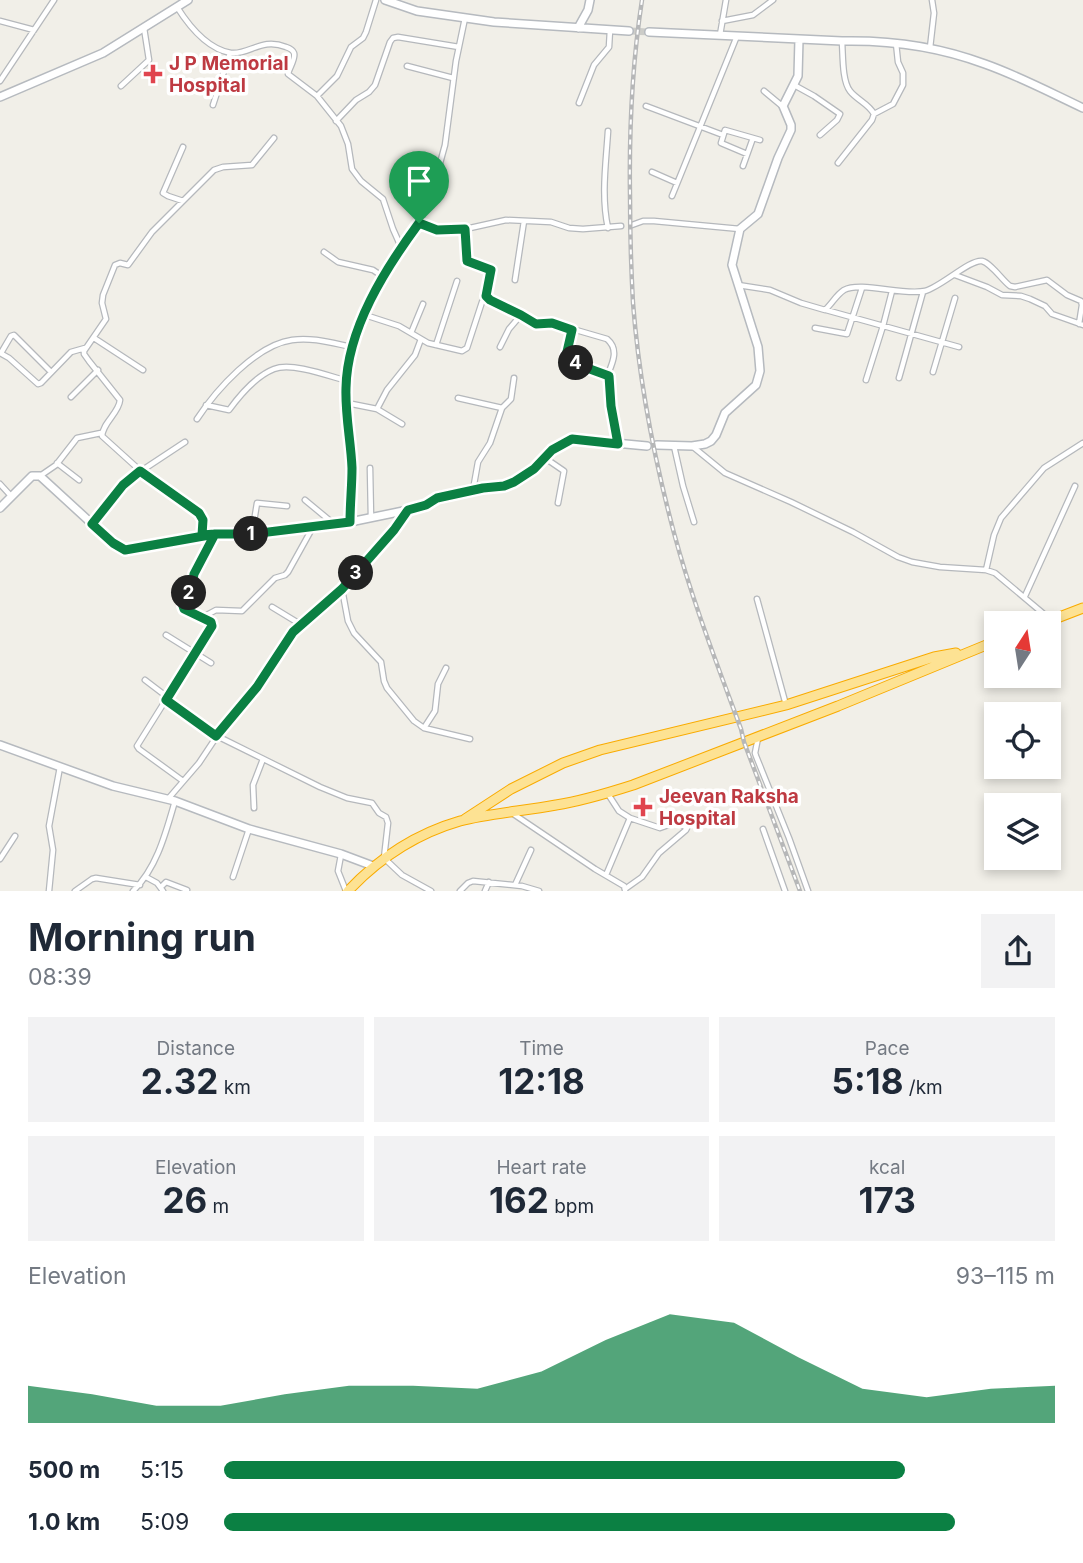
<!DOCTYPE html>
<html lang="en">
<head>
<meta charset="utf-8">
<style>
  :root { --surface:#fff; --page:#f2f2f3; --text:#1f2937; --muted:#747a83; --accent:#0b8043 }
  body { margin:0; font-family:Inter,sans-serif; background:var(--page); color:var(--text); height:100vh; display:flex; flex-direction:column; font-size:26px; white-space:nowrap }
  * { box-sizing:border-box; margin:0 }
  p { font-size:23px; color:var(--muted) }
  .icon { flex:none; width:38px; height:38px; fill:none; stroke:currentColor; stroke-width:2; stroke-linecap:round; stroke-linejoin:round }
  .map { position:relative; height:891px; overflow:hidden }
  .details { display:flex; flex-direction:column; background:var(--surface); flex:1 }
  .details>* { flex:none }
  .needle { width:46px; rotate:12deg }
  .fabs { position:absolute; left:984px; top:611px; display:grid; gap:14px }
  .fabs a { display:grid; place-items:center; width:77px; height:77px; border-radius:0px; background:var(--surface); box-shadow:0 4px 10px #0003; font-size:35px }
  .pin { position:absolute; display:grid; place-items:center; width:60px; height:60px; color:#fff; margin:-72px -30px; border-radius:50% 50% 50% 0; rotate:-45deg; box-shadow:0 0 7px #0007 }
  .pin .icon { rotate:45deg }
  .km { position:absolute; width:35px; height:35px; margin:-18px; border-radius:50%; background:#222; color:#fff; font-size:19px; line-height:35px; text-align:center }
  .round { display:grid; place-items:center; flex:none; width:74px; height:74px; border-radius:0px; background:var(--page) }
  .summary { display:flex; align-items:center; justify-content:space-between; height:119px; padding:0 28px }
  h1 { font-size:38px; font-weight:700; line-height:52px }
  .stats { display:grid; grid-template-columns:repeat(3,1fr); gap:10px; height:119px; padding:7px 28px }
  .stats div { display:grid; align-content:center; border-radius:0px; background:var(--page); text-align:center }
  .stats b { font-size:35px; font-weight:700 }
  .stats small { font-size:19px; font-weight:400 }
  .stats p { font-size:19px }
  .chart { height:196px; padding:14px 28px }
  .chart p { display:flex; justify-content:space-between }
  .chart svg { width:100%; height:126px; margin-top:7px; fill:var(--accent); opacity:.7 }
  ul { padding:0 28px; list-style:none; font-size:23px }
  li { display:grid; grid-template-columns:112px 84px 1fr; align-items:center; height:52px }
  li i { height:18px; border-radius:9px; background:var(--accent) }
  .map>svg:first-child { display:block }
  .lines { fill:none; stroke-linecap:round; stroke-linejoin:round }
  .secondary-tunnel { stroke:#ccccc8; stroke-width:7; stroke-dasharray:7 3.5; stroke-linecap:butt }
  .street-casing { stroke:#b5b8bc; stroke-width:7 }
  .secondary-casing { stroke:#b6babf; stroke-width:10 }
  .highway-casing { stroke:#f9ab00; stroke-width:11 }
  .street { stroke:#fff; stroke-width:4.5 }
  .secondary { stroke:#fff; stroke-width:7 }
  .highway { stroke:#fde293; stroke-width:9 }
  .rail-casing { stroke:#b6b7b8; stroke-width:4.5 }
  .rail { stroke:#fff; stroke-width:2; stroke-dasharray:5; stroke-linecap:butt }
  .route-casing { stroke:#fff; stroke-width:14 }
  .route { stroke:#0b8043; stroke-width:9 }
  .health-dot { fill:#e0444e; stroke:#fff; stroke-width:2.5 }
  .labels { text-anchor:middle; dominant-baseline:central; stroke-width:7; stroke-linejoin:round; paint-order:stroke }
  .health-label { font-size:19px; font-weight:bold; fill:#be3a42; stroke:#fff; text-anchor:start }
</style>
</head>
<body>
<div class="map">
<svg width="1083" height="891" viewBox="0 0 1083 891">
  <rect width="100%" height="100%" fill="#f1efe8"/>
  <g class="lines">
    <path class="secondary-tunnel" d="M 629,31 L 649,32"/>
    <defs>
      <path id="street" d="M 177,7 C 189,26 207,49 231,53 C 250,55 261,37 286,47 C 289,48 293,50 294,53 C 296,59 289,68 288,74 L 317,96 L 341,126 L 348,144 L 352,169 L 361,181 L 383,199 L 393,229 L 401,247
        M 0,21 L 34,30
        M 722,21 L 753,15 L 773,0
        M 720,35 L 726,0
        M 930,48 L 934,13 L 932,0
        M 407,66 L 453,78
        M 0,81 L 54,0
        M 794,85 L 814,96 L 840,114 L 837,120 L 820,135
        M 121,86 L 149,60 L 144,28
        M 764,91 L 782,106
        M 317,96 L 337,76 L 351,47 L 363,38 L 366,32 L 376,0
        M 579,103 L 594,65 L 609,47 L 610,30
        M 213,105 L 230,53
        M 646,106 L 723,135
        M 874,114 L 893,104 L 903,85 L 903,73 L 898,62 L 896,43
        M 336,121 L 356,100 L 369,92 L 375,85 L 390,42 L 393,38 L 398,37 L 459,47
        M 608,131 C 606,163 601,196 608,228
        M 747,154 L 721,143 L 725,130 L 760,140
        M 838,163 L 872,120 L 874,114 C 869,104 857,100 850,91 C 842,81 843,55 842,42
        M 743,166 L 753,138
        M 652,172 L 677,183
        M 672,196 L 737,36
        M 183,201 L 168,196 L 163,193 L 183,147
        M 419,223 L 437,230 L 461,230 L 506,220 L 551,222 L 569,228 L 583,229 L 621,226
        M 632,225 L 643,221 L 654,221 L 740,229
        M 465,229 L 467,261 L 491,270 L 486,296 L 490,300 L 521,315 L 536,324 L 552,323 L 607,339 C 619,349 613,362 608,374
        M 324,252 L 338,262 L 373,270 L 382,276
        M 955,275 L 987,287 L 1002,295 L 1021,296 L 1030,299 L 1045,306 L 1052,314 L 1083,325
        M 515,280 L 524,221
        M 738,285 L 770,290 L 801,303 L 825,310 C 832,304 836,295 844,290 C 861,281 903,296 925,291 C 941,287 970,259 982,261 C 991,263 1002,280 1010,286 L 1015,287 L 1047,280 L 1067,295 L 1081,301 L 1082,305 L 1079,324
        M 826,310 L 959,347
        M 365,315 L 399,326 L 428,343 L 462,351 L 467,348 L 482,302 L 486,296
        M 815,328 L 847,334 L 862,288
        M 572,330 L 566,356 L 568,361 L 608,374 L 609,376 L 611,406 L 618,444
        M 411,333 L 423,304
        M 94,338 L 143,370
        M 436,345 L 457,281
        M 500,347 L 509,329 L 521,315
        M 0,353 L 9,358 L 38,384 L 41,383 L 71,352 L 85,348
        M 1,353 L 11,336 L 14,335 L 51,372
        M 933,372 L 955,298
        M 899,378 L 923,292
        M 866,380 L 883,326 L 892,291
        M 71,397 L 98,370
        M 458,398 L 502,408
        M 347,403 L 377,409 L 402,424
        M 206,405 L 229,410 C 240,395 256,376 274,369 C 292,362 329,376 347,381
        M 377,409 L 387,390 L 415,355 L 421,339
        M 197,419 C 216,390 256,345 292,340 C 312,337 332,343 352,347
        M 674,446 L 683,486 L 694,522
        M 692,446 L 725,473 L 791,502 L 853,532 L 898,557 L 912,562 L 940,567 L 986,570 L 995,573 L 1051,620
        M 545,458 L 564,471 L 558,503
        M 57,463 L 79,480
        M 370,468 L 371,518
        M 40,476 L 56,465 L 77,438 L 101,433
        M 0,484 L 11,496
        M 473,490 L 478,462 L 490,443 L 502,408 L 511,399 L 514,378
        M 305,500 L 334,524
        M 350,521 L 352,470 L 346,389 L 352,347 L 382,276 L 419,223 L 431,196 L 445,145 L 456,61 L 465,18
        M 92,523 L 129,479 L 185,442
        M 202,534 L 203,520 L 199,513 L 154,483 L 102,436 C 103,422 119,413 120,400 L 89,361 L 84,354 L 84,351 L 106,319 L 102,303 L 103,295 L 115,265 L 120,263 L 128,265 L 152,232 L 214,170 L 223,167 L 252,165 L 274,138
        M 252,534 L 257,503 L 287,506
        M 986,570 L 994,535 L 1001,518 L 1044,468 L 1083,443
        M 342,589 L 348,621 L 354,633 L 381,662 L 384,681 L 387,688 L 414,721 L 424,728 L 470,739
        M 1025,596 L 1075,486
        M 757,599 L 786,705
        M 272,607 L 300,624
        M 203,617 L 216,610 L 242,611 L 275,578 L 285,575 L 288,572 L 313,527
        M 166,635 L 211,663
        M 145,680 L 166,696 L 166,700 L 217,736 L 320,787 L 347,798 L 372,803 L 379,813 L 386,817 L 388,823 L 384,858 L 402,875 L 431,891
        M 424,728 L 435,711 L 438,684 L 446,668
        M 758,738 L 755,753 L 756,756 L 789,838 L 808,891
        M 183,781 L 139,749 L 137,746 L 212,626 L 211,622 L 185,609 L 183,606 L 191,590 L 194,574 L 215,534
        M 608,794 L 619,811 L 630,818 L 660,828 L 677,822 L 687,828 L 686,830 L 659,853 L 642,877 L 625,889
        M 168,799 L 199,763 L 217,736 L 257,687 L 293,632 L 342,589 L 395,530 L 408,511
        M 254,808 L 253,785 L 263,759
        M 512,813 L 595,869 L 624,886 L 625,890
        M 763,829 L 785,891
        M 341,855 L 338,871 L 346,891
        M 0,859 L 15,836
        M 606,875 L 630,818
        M 146,877 L 157,883 L 163,891
        M 233,877 L 249,829
        M 515,885 L 531,850
        M 161,887 L 166,882 L 187,890
        M 49,891 L 53,850 L 49,826 L 60,767
        M 75,891 L 92,879 L 96,878 L 140,885
        M 133,891 C 157,868 166,832 175,801
        M 460,891 L 468,883 L 473,881 L 522,886 L 539,891
        M 485,891 L 489,882"/>
      <path id="secondary" d="M 385,0 L 417,11 L 494,22 L 629,31
        M 578,28 L 588,10 L 590,0
        M 649,32 L 842,41 C 890,40 940,47 985,64 C 1019,76 1051,93 1083,108
        M 0,97 L 103,53 L 188,0
        M 657,445 L 692,446 L 705,444 L 711,441 L 716,435 L 725,413 L 756,385 L 760,371 L 758,347 L 732,265 L 740,229 L 758,214 L 778,158 L 791,130 L 791,125 L 783,106 L 798,76 L 799,39
        M 0,508 L 32,476 L 40,476 L 113,543 L 125,549 L 136,549 L 202,535 L 252,534 L 350,522 L 408,510 L 426,505 L 437,498 L 443,497 L 483,488 L 504,486 L 514,482 L 534,469 L 552,450 L 572,439 L 647,446
        M 0,745 L 113,786 L 175,801 L 249,829 L 341,854 L 373,866"/>
      <path id="highway" d="M 1044,623 L 1083,608
        M 465,819 L 511,789 L 563,763 L 600,750 L 786,705 L 934,657 L 956,653
        M 348,891 C 380,857 415,834 460,821 C 490,813 525,811 556,805 C 582,801 608,793 633,785 L 838,706 L 996,641"/>
    </defs>
    <use href="#street" class="street-casing"/>
    <use href="#secondary" class="secondary-casing"/>
    <use href="#highway" class="highway-casing"/>
    <use href="#street" class="street"/>
    <use href="#secondary" class="secondary"/>
    <use href="#highway" class="highway"/>
    <defs>
      <path id="rail" d="M 642,0 C 632,65 629,131 630,196 C 630,232 631,267 633,303 C 639,380 654,458 674,533 C 692,600 717,664 741,729 L 744,742 L 800,891"/>
    </defs>
    <use href="#rail" class="rail-casing"/>
    <use href="#rail" class="rail"/>
  </g>
  <g class="lines">
    <defs>
      <path id="route" d="M 419,223 C 385,269 347,329 346,388 C 345,415 351,442 352,468 C 352,486 350,504 350,522 L 252,534 L 215,534 L 125,550 L 113,543 L 92,524 L 123,485 L 140,471 L 199,513 L 203,520 L 202,535 L 215,534 L 194,574 L 191,590 L 183,606 L 184,609 L 211,622 L 212,626 L 166,700 L 216,736 L 257,687 L 293,632 L 342,589 L 394,530 L 408,510 L 426,505 L 437,498 L 483,488 L 504,486 L 514,482 L 534,469 L 552,450 L 572,439 L 618,444 L 611,406 L 609,376 L 568,361 L 566,356 L 572,330 L 552,323 L 536,324 L 521,315 L 490,300 L 486,296 L 491,270 L 467,261 L 465,229 L 437,230 L 419,223"/>
    </defs>
    <use href="#route" class="route-casing"/>
    <use href="#route" class="route"/>
  </g>
  <g class="health-dot">
    <path d="M149.5 63.5h7v7h7v7h-7v7h-7v-7h-7v-7h7z"/>
    <path d="M639.5 796.5h7v7h7v7h-7v7h-7v-7h-7v-7h7z"/>
  </g>
  <g class="labels">
    <g class="health-label">
      <text x="169" y="63">J P Memorial<tspan x="169" dy="22">Hospital</tspan></text>
      <text x="659" y="796">Jeevan Raksha<tspan x="659" dy="22">Hospital</tspan></text>
    </g>
  </g>
</svg>
<div class="fabs">
<a><svg class="needle" viewBox="-14 -14 28 28"><path d="M0-13l5 13h-10z" fill="#e53935"/><path d="M0 13l5-13h-10z" fill="#747a83"/></svg></a>
<a><svg class="icon" aria-label="locate" viewBox="0 0 24 24"><circle cx="12" cy="12" r="6"/><path d="M12 2v4M12 18v4M2 12h4M18 12h4"/></svg></a>
<a><svg class="icon" aria-label="layers" viewBox="0 0 24 24"><path d="M12 4l9 5-9 5-9-5zM3 14l9 5 9-5"/></svg></a>
</div>
<div class="pin" style="left:419px;top:223px;background:#1e9e55"><svg class="icon" aria-label="arrive" viewBox="0 0 24 24"><path d="M6 21V4h12l-3 4 3 4H6"/></svg></div>
<b class="km" style="left:251px;top:534px">1</b>
<b class="km" style="left:189px;top:593px">2</b>
<b class="km" style="left:356px;top:573px">3</b>
<b class="km" style="left:576px;top:363px">4</b>
</div>
<section class="details">
<div class="summary"><div><h1>Morning run</h1><p>08:39</p></div><a class="round"><svg class="icon" aria-label="share" viewBox="0 0 24 24"><path d="M12 15V3M7 8l5-5 5 5M5 13v7h14v-7"/></svg></a></div>
<div class="stats">
<div><p>Distance</p><b>2.32<small> km</small></b></div>
<div><p>Time</p><b>12:18</b></div>
<div><p>Pace</p><b>5:18<small> /km</small></b></div>
</div>
<div class="stats">
<div><p>Elevation</p><b>26<small> m</small></b></div>
<div><p>Heart rate</p><b>162<small> bpm</small></b></div>
<div><p>kcal</p><b>173</b></div>
</div>
<div class="chart"><p><span>Elevation</span>93–115 m</p>
<svg viewBox="0 0 160 44" preserveAspectRatio="none"><path d="M0 44V31L10 34L20 38L30 38L40 34L50 31L60 31L70 32L80 26L90 15L100 6L110 9L120 21L130 32L140 35L150 32L160 31V44z"/></svg>
</div>
<ul>
<li><b>500 m</b>5:15<i style="width:82%"></i></li>
<li><b>1.0 km</b>5:09<i style="width:88%"></i></li>
</ul>
</section>
</body>
</html>
